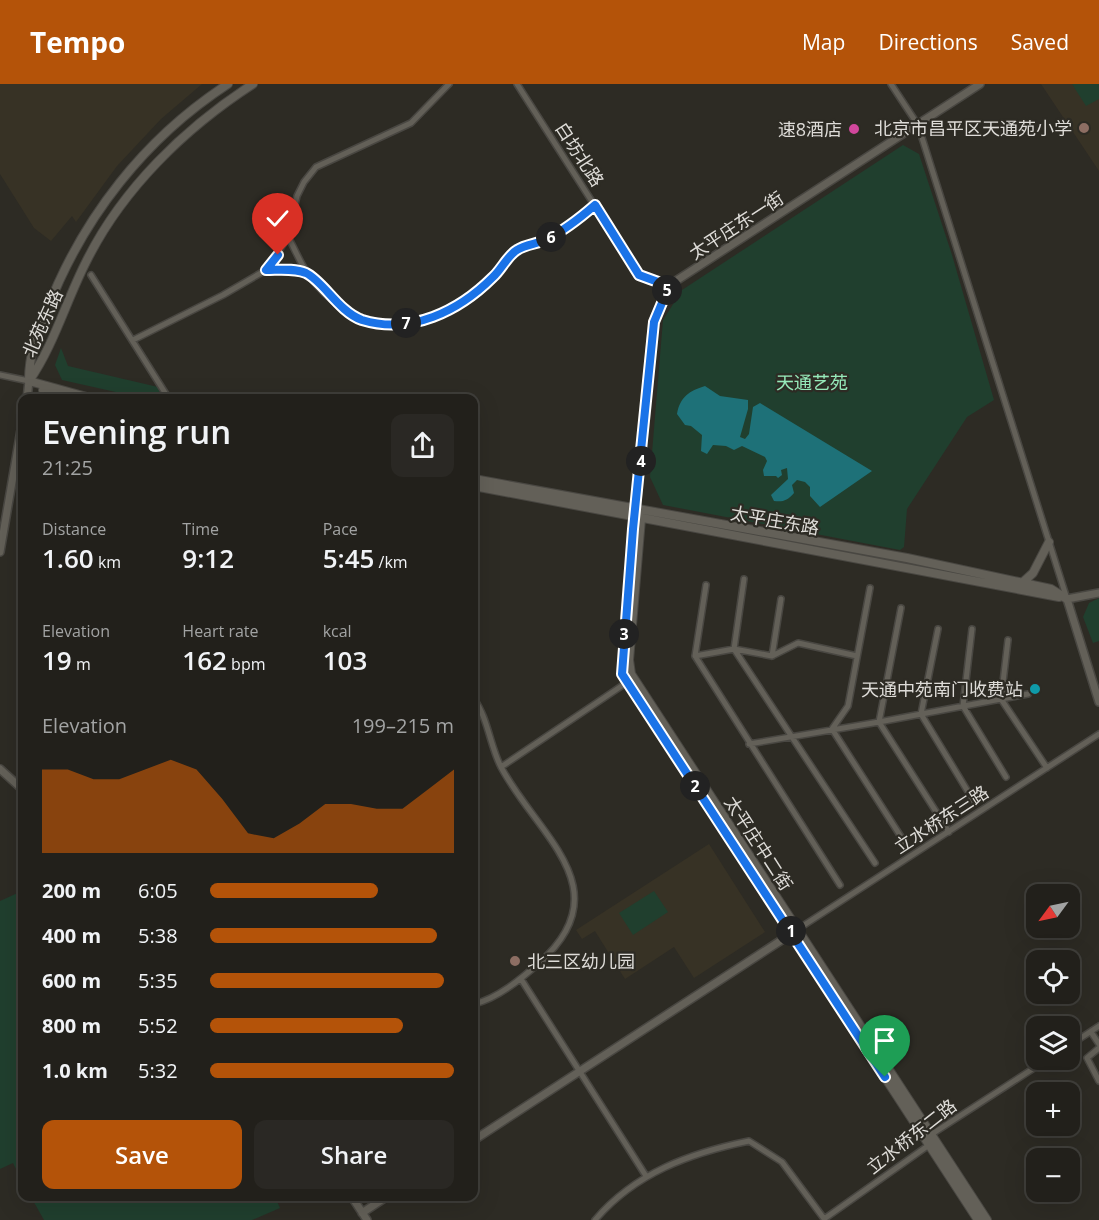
<!DOCTYPE html>
<html lang="en">
<head>
<meta charset="utf-8">
<style>
  :root { --surface:#22201b; --page:#2a2824; --text:#f1f3f6; --muted:#a2a3a3; --line:#3f3e3a; --accent:#b45309 }
  body { margin:0; font-family:"Open Sans","Noto Sans SC",sans-serif; background:var(--page); color:var(--text); height:100vh; display:flex; flex-direction:column; font-size:22px; white-space:nowrap }
  * { box-sizing:border-box; margin:0 }
  p { font-size:20px; color:var(--muted) }
  .icon { flex:none; width:33px; height:33px; fill:none; stroke:currentColor; stroke-width:2; stroke-linecap:round; stroke-linejoin:round }
  .map { position:relative; flex:1; overflow:hidden }
  .side { position:absolute; left:18px; top:310px; width:460px; height:807px; display:flex; flex-direction:column; background:var(--surface); border-radius:12px; box-shadow:0 6px 24px #0002,0 0 0 2px var(--line) }
  .side>* { flex:none }
  .needle { width:39px; rotate:237deg }
  .controls { position:absolute; left:1026px; top:800px; display:grid; gap:12px }
  .controls a { display:grid; place-items:center; width:54px; height:54px; border-radius:12px; background:var(--surface); box-shadow:0 6px 24px #0002,0 0 0 2px var(--line); font-size:30px }
  .pin { position:absolute; display:grid; place-items:center; width:51px; height:51px; color:#fff; margin:-62px -26px; border-radius:50% 50% 50% 0; rotate:-45deg; box-shadow:0 0 6px #0007 }
  .pin .icon { rotate:45deg }
  .km { position:absolute; width:30px; height:30px; margin:-15px; border-radius:50%; background:#222; color:#fff; font-size:16px; line-height:30px; text-align:center }
  .round { display:grid; place-items:center; flex:none; width:63px; height:63px; border-radius:12px; background:var(--page) }
  .summary { display:flex; align-items:center; justify-content:space-between; height:102px; padding:0 24px }
  h1 { font-size:33px; font-weight:600; line-height:45px }
  .metrics { display:grid; grid-template-columns:repeat(3,1fr); gap:9px; height:102px; padding:6px 24px }
  .metrics div { display:grid; align-content:center }
  .metrics b { font-size:26px; font-weight:600 }
  .metrics small { font-size:16px; font-weight:400 }
  .metrics p { font-size:16px }
  .chart { height:168px; padding:12px 24px }
  .chart p { display:flex; justify-content:space-between }
  .chart svg { width:100%; height:108px; margin-top:6px; fill:var(--accent); opacity:.7 }
  .button { display:flex; gap:12px; margin-top:auto; padding:12px 24px }
  .button a { flex:1; height:69px; border-radius:12px; background:var(--accent); color:#fff; font-size:24px; font-weight:600; line-height:69px; text-align:center }
  .button a+a { background:var(--page); color:var(--text) }
  ul { padding:0 24px; list-style:none; font-size:20px }
  li { display:grid; grid-template-columns:96px 72px 1fr; align-items:center; height:45px }
  li i { height:15px; border-radius:8px; background:var(--accent) }
  header { display:flex; align-items:center; gap:36px; box-sizing:border-box; height:84px; padding:0 30px; background:var(--accent); color:#fff }
  header strong { font-size:28px }
  nav { display:flex; gap:33px; margin-inline-start:auto; font-size:21px }
  .map>svg:first-child { display:block }
  .built { fill:#373225 }
  .green { fill:#203f2e }
  .water { fill:#1e7178 }
  .lines { fill:none; stroke-linecap:round; stroke-linejoin:round }
  .minor-casing { stroke:#494742; stroke-width:8 }
  .tertiary-casing { stroke:#494742; stroke-width:10 }
  .secondary-casing { stroke:#494742; stroke-width:10 }
  .minor { stroke:#636058; stroke-width:5 }
  .tertiary { stroke:#636058; stroke-width:7 }
  .secondary { stroke:#636058; stroke-width:8 }
  .route-casing { stroke:#fff; stroke-width:12 }
  .route { stroke:#1a73e8; stroke-width:8 }
  .education-dot { fill:#8d6e63; stroke:#2d2b24; stroke-width:2 }
  .hotel-dot { fill:#d1479c; stroke:#2d2b24; stroke-width:2 }
  .culture-dot { fill:#0f9aa8; stroke:#2d2b24; stroke-width:2 }
  .labels { text-anchor:middle; dominant-baseline:central; stroke-width:4.5; stroke-linejoin:round; paint-order:stroke }
  .poi-label { font-size:18px; fill:#dedcd8; stroke:#2d2b24; text-anchor:end }
  .street-label { font-size:18px; fill:#dedcd8; stroke:#2d2b24 }
  .park-label { font-size:18px; fill:#96eaba; stroke:#2d2b24 }
</style>
</head>
<body>
<header>
<strong>Tempo</strong>
<nav><a>Map</a><a>Directions</a><a>Saved</a></nav>
</header>
<div class="map">
<svg width="1099" height="1136" viewBox="0 0 1099 1136">
  <rect width="100%" height="100%" fill="#2d2b24"/>
  <path class="built" d="M 0,0 L 202,0 L 161,35 L 117,82 L 76,138 L 72,132 L 51,157 L 34,144 L 0,90 Z
    M 1041,0 L 1099,0 L 1099,87 Z
    M 709,760 L 765,848 L 694,894 L 674,863 L 625,895 L 595,847 L 582,855 L 576,846 Z"/>
  <path class="green" d="M 1072,0 L 1099,0 L 1099,15 L 1086,22 Z
    M 903,61 L 919,70 L 952,171 L 994,316 L 967,333 L 907,425 L 904,463 L 900,466 L 663,421 L 650,393 L 663,236 L 682,206 Z
    M 61,264 L 68,282 L 158,303 L 161,314 L 147,315 L 62,296 L 55,281 Z
    M 1099,514 L 1099,557 L 1093,559 L 1083,533 L 1089,519 Z
    M 22,807 L 22,1097 L 13,1079 L 0,1085 L 0,817 Z
    M 654,807 L 668,828 L 633,851 L 619,829 Z
    M 31,1113 L 275,1113 L 280,1124 L 252,1136 L 44,1136 Z"/>
  <path class="water" d="M 705,302 L 720,312 L 748,316 L 748,325 L 740,353 L 745,355 L 749,350 L 753,323 L 760,319 L 872,387 L 820,423 L 810,412 L 810,403 L 805,398 L 797,396 L 792,401 L 794,409 C 787,417 783,418 774,417 L 771,411 L 788,395 L 787,384 L 781,386 L 782,391 L 778,394 L 776,392 L 764,392 L 763,386 L 767,377 L 765,373 L 742,362 L 734,366 L 726,362 L 713,361 L 707,370 L 701,367 L 702,351 L 691,342 L 685,341 L 677,330 C 680,313 689,307 705,302 Z"/>
  <g class="lines">
    <defs>
      <path id="minor" d="M 517,0 L 639,191 L 668,202
        M 891,0 L 918,41 L 1067,515
        M 288,153 C 295,165 300,179 308,190 C 351,250 414,252 473,213 C 490,202 503,176 516,166 C 524,160 538,160 547,155 C 565,147 580,134 595,121
        M 266,186 L 287,186 L 308,190
        M 91,191 L 169,315
        M 133,256 L 223,211 L 266,186 L 288,153 L 297,112 L 304,98 L 316,83 L 411,39 L 449,0
        M 0,291 L 29,297
        M 744,495 L 734,565 L 875,779
        M 706,501 L 695,572 L 840,801
        M 870,504 L 848,622 L 832,645 L 905,759
        M 901,524 L 879,638 L 1001,615 L 1047,684
        M 938,545 L 921,630 L 973,716
        M 972,545 L 963,622 L 1006,693
        M 1008,556 L 1001,615 L 1028,610
        M 695,572 L 734,565 L 772,572 L 781,515
        M 772,572 L 798,559 L 857,572
        M 474,615 C 488,634 490,662 501,683 C 536,750 623,805 539,879 C 521,895 498,914 474,920
        M 749,660 L 879,638 L 949,748
        M 501,683 L 629,597
        M 798,845 L 1099,650
        M 521,895 L 646,1092
        M 1091,948 L 1099,960
        M 1070,961 L 1099,942
        M 1099,964 L 1087,974 L 1099,997
        M 824,1135 L 929,1061 L 932,1050 L 1048,975
        M 595,1136 C 635,1089 690,1069 749,1057 L 782,1078 L 825,1136"/>
      <path id="tertiary" d="M 27,315 L 29,297
        M 636,425 L 653,238 L 668,202 L 980,0
        M 0,468 L 22,340
        M 1099,509 L 1067,515 L 1099,618
        M 0,685 L 22,705
        M 474,1056 L 794,848
        M 352,1113 L 367,1136
        M 362,1129 L 386,1113"/>
      <path id="secondary" d="M 29,296 C 29,270 37,250 47,226 C 83,133 145,54 228,0
        M 29,297 C 54,261 66,217 86,178 C 122,105 185,44 253,0
        M 29,297 L 94,315
        M 43,306 L 66,315
        M 474,395 L 907,474 L 1051,505 L 1067,515
        M 474,402 L 1059,513
        M 636,425 L 641,435 L 629,576 L 631,590 L 987,1136
        M 636,425 L 622,590 L 978,1136
        M 1022,499 L 1033,489 L 1049,458"/>
    </defs>
    <use href="#minor" class="minor-casing"/>
    <use href="#tertiary" class="tertiary-casing"/>
    <use href="#secondary" class="secondary-casing"/>
    <use href="#minor" class="minor"/>
    <use href="#tertiary" class="tertiary"/>
    <use href="#secondary" class="secondary"/>
  </g>
  <g class="lines">
    <defs>
      <path id="route" d="M 278,171 L 266,186 C 279,186 294,184 306,189 C 323,197 339,228 362,236 C 411,251 459,227 493,193 C 501,186 508,171 517,166 C 526,160 538,160 547,155 C 565,146 580,134 595,121 L 639,191 L 669,202 L 654,238 L 633,445 L 622,590 L 885,993"/>
    </defs>
    <use href="#route" class="route-casing"/>
    <use href="#route" class="route"/>
  </g>
  <g class="education-dot">
    <circle cx="1084" cy="44" r="6"/>
    <circle cx="515" cy="877" r="6"/>
  </g>
  <circle class="hotel-dot" cx="854" cy="45" r="6"/>
  <circle class="culture-dot" cx="1035" cy="605" r="6"/>
  <g class="labels">
    <g class="poi-label">
      <text x="1072" y="44">北京市昌平区天通苑小学</text>
      <text x="842" y="45">速8酒店</text>
      <text x="1023" y="605">天通中苑南门收费站</text>
      <text x="527" y="877" text-anchor="start">北三区幼儿园</text>
    </g>
    <g class="street-label">
      <text transform="translate(580 70) rotate(57)">白坊北路</text>
      <text transform="translate(736 141) rotate(-33)">太平庄东一街</text>
      <text transform="translate(42 239) rotate(-66)">北苑东路</text>
      <text transform="translate(775 436) rotate(10)">太平庄东路</text>
      <text transform="translate(941 735) rotate(-33)">立水桥东三路</text>
      <text transform="translate(759 759) rotate(57)">太平庄中二街</text>
      <text transform="translate(911 1052) rotate(-38)">立水桥东二路</text>
    </g>
    <g class="park-label">
      <text x="812" y="298">天通艺苑</text>
    </g>
  </g>
</svg>
<div class="controls">
<a><svg class="needle" viewBox="-14 -14 28 28"><path d="M0-13l5 13h-10z" fill="#e53935"/><path d="M0 13l5-13h-10z" fill="#a2a3a3"/></svg></a>
<a><svg class="icon" aria-label="locate" viewBox="0 0 24 24"><circle cx="12" cy="12" r="6"/><path d="M12 2v4M12 18v4M2 12h4M18 12h4"/></svg></a>
<a><svg class="icon" aria-label="layers" viewBox="0 0 24 24"><path d="M12 4l9 5-9 5-9-5zM3 14l9 5 9-5"/></svg></a>
<a>+</a>
<a>−</a>
</div>
<div class="pin" style="left:885px;top:993px;background:#1e9e55"><svg class="icon" aria-label="arrive" viewBox="0 0 24 24"><path d="M6 21V4h12l-3 4 3 4H6"/></svg></div>
<div class="pin" style="left:278px;top:171px;background:#d93025"><svg class="icon" aria-label="check" viewBox="0 0 24 24"><path d="M5 12l5 5 9-10"/></svg></div>
<b class="km" style="left:791px;top:847px">1</b>
<b class="km" style="left:695px;top:702px">2</b>
<b class="km" style="left:624px;top:550px">3</b>
<b class="km" style="left:641px;top:377px">4</b>
<b class="km" style="left:667px;top:206px">5</b>
<b class="km" style="left:551px;top:153px">6</b>
<b class="km" style="left:406px;top:239px">7</b>
<section class="side">
<div class="summary"><div><h1>Evening run</h1><p>21:25</p></div><a class="round"><svg class="icon" aria-label="share" viewBox="0 0 24 24"><path d="M12 15V3M7 8l5-5 5 5M5 13v7h14v-7"/></svg></a></div>
<div class="metrics">
<div><p>Distance</p><b>1.60<small> km</small></b></div>
<div><p>Time</p><b>9:12</b></div>
<div><p>Pace</p><b>5:45<small> /km</small></b></div>
</div>
<div class="metrics">
<div><p>Elevation</p><b>19<small> m</small></b></div>
<div><p>Heart rate</p><b>162<small> bpm</small></b></div>
<div><p>kcal</p><b>103</b></div>
</div>
<div class="chart"><p><span>Elevation</span>199–215 m</p>
<svg viewBox="0 0 160 44" preserveAspectRatio="none"><path d="M0 44V10L10 10L20 14L30 14L40 10L50 6L60 10L70 22L80 36L90 38L100 32L110 24L120 24L130 26L140 26L150 18L160 10V44z"/></svg>
</div>
<ul>
<li><b>200 m</b>6:05<i style="width:69%"></i></li>
<li><b>400 m</b>5:38<i style="width:93%"></i></li>
<li><b>600 m</b>5:35<i style="width:96%"></i></li>
<li><b>800 m</b>5:52<i style="width:79%"></i></li>
<li><b>1.0 km</b>5:32<i style="width:100%"></i></li>
</ul>
<div class="button"><a>Save</a><a>Share</a></div>
</section>
</div>
</body>
</html>
